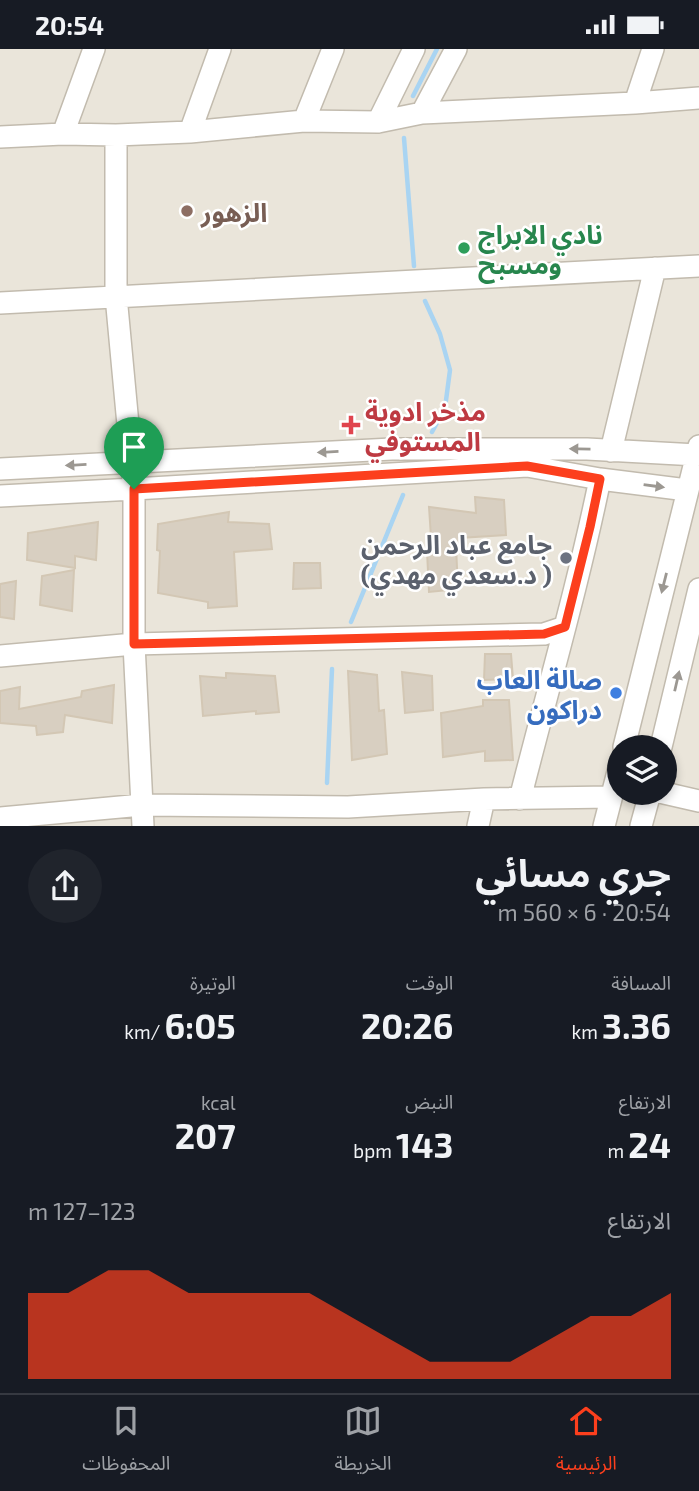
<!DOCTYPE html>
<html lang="ar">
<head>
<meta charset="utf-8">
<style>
  :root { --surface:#171b24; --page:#20242c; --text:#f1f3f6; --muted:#9ea1a6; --line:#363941; --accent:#fc3f1d }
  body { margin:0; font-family:"Exo 2","Noto Sans Arabic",sans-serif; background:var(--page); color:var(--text); direction:rtl; height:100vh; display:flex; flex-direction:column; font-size:26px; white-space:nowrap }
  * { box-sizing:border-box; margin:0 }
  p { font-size:23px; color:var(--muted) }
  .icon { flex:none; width:38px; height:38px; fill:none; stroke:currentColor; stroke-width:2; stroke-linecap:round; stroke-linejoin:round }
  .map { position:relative; height:777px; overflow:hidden; direction:ltr }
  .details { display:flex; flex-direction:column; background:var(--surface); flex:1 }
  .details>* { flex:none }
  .buttons { position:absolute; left:607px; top:686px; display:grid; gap:14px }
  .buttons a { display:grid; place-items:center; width:70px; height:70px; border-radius:50%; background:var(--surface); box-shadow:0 4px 10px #0003; font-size:35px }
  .pin { position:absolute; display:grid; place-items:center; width:60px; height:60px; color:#fff; margin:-72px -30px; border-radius:50% 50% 50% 0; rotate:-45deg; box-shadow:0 0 7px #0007 }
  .pin .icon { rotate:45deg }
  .round { display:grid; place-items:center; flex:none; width:74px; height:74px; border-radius:37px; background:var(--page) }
  .overview { display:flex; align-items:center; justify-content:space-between; height:119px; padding:0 28px }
  h1 { font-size:38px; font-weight:700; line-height:52px }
  .metrics { display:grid; grid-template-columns:repeat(3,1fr); gap:10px; height:119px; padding:7px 28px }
  .metrics div { display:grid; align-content:center }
  .metrics b { font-size:35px; font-weight:700 }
  .metrics small { font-size:19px; font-weight:400 }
  .metrics p { font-size:19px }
  .chart { height:196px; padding:14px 28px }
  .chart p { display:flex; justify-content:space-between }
  .chart svg { width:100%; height:126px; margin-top:7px; fill:var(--accent); opacity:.7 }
  .status { display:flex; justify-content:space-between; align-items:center; height:49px; padding:0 35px; background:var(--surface); direction:ltr }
  .status svg { height:19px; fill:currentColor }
  .dock { display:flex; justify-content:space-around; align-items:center; height:98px; border-top:2px solid var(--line); background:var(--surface); font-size:19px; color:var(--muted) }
  .dock a { display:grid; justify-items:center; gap:4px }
  .dock .selected { color:var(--accent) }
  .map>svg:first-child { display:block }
  .residential { fill:#eae5da; fill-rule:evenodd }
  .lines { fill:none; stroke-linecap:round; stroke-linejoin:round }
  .stream { stroke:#a9d4f2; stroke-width:4.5 }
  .building { fill:#d8cfc1; stroke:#d3c7b4; stroke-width:2 }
  .minor-casing { stroke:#c2bbae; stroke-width:24 }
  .minor { stroke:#fff; stroke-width:21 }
  .oneway { fill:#9c9892 }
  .route-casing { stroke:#fff; stroke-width:14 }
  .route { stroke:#fc3f1d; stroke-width:9 }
  .education-dot { fill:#8d6e63; stroke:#fff; stroke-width:2.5 }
  .leisure-dot { fill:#2e9e5b; stroke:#fff; stroke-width:2.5 }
  .health-dot { fill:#e0444e; stroke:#fff; stroke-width:2.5 }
  .worship-dot { fill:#6b7280; stroke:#fff; stroke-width:2.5 }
  .shop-dot { fill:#3f7fe0; stroke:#fff; stroke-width:2.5 }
  .labels { text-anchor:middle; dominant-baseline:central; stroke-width:5; stroke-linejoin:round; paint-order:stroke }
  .education-label { font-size:26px; font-weight:bold; fill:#785e54; stroke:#fff; text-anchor:start }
  .leisure-label { font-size:26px; font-weight:bold; fill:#27864d; stroke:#fff; text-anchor:start }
  .health-label { font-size:26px; font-weight:bold; fill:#be3a42; stroke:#fff; text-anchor:start }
  .worship-label { font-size:26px; font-weight:bold; fill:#5b616d; stroke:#fff; text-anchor:end }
  .shop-label { font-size:26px; font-weight:bold; fill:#366cbe; stroke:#fff; text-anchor:end }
</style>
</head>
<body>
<div class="status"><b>20:54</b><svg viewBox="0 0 49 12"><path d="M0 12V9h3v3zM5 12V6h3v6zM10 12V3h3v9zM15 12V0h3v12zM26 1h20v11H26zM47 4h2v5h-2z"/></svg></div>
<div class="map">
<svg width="699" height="777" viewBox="0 0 699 777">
  <rect width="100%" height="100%" fill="#f6f3ec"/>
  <path class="residential" d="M 0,0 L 699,0 L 699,777 L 0,777 ZM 620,698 L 665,698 L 665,744 L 620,744 Z"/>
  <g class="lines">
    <path class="stream" d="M 413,47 L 437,0
      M 404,89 L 414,217
      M 425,252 L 440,285 L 450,321 L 445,359 L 432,383
      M 351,573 L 403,446
      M 327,734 L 332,620"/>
  </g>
  <path class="building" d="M 475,448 L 504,451 L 506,486 L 459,489 L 460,496 L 456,497 L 458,540 L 429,543 L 427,502 L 432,503 L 429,458 L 476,464 Z
    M 229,463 L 228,473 L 269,475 L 272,500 L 234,503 L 237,557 L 208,559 L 208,553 L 158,544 L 160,502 L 157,501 L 158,475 Z
    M 98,473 L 96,511 L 75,507 L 75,519 L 27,511 L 28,484 Z
    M 294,514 L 320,514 L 321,539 L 293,540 Z
    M 74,521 L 72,562 L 40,556 L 42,527 Z
    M 16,532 L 14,570 L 0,568 L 0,535 Z
    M 485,605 L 511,605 L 513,630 L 484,631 Z
    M 348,622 L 377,626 L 379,662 L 384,661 L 387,705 L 352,711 Z
    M 402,623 L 432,627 L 433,661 L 405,664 Z
    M 226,624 L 275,627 L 279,663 L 256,665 L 256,662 L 203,667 L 200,627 L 226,629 Z
    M 114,636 L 112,674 L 65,666 L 63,683 L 37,686 L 36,677 L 0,674 L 0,642 L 20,638 L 19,660 L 81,648 L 82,642 Z
    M 483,651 L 509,651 L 513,711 L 485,712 L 485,702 L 443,708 L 441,664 L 483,657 Z"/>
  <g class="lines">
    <defs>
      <path id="minor" d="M 635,54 L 653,0
        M 422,64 L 456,0
        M 304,72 L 333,0
        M 378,73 L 414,0
        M 190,83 L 220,0
        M 63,85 L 94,0
        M 116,86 L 116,247 L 134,440 L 134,595 L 143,777
        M 0,88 L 63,85 L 116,86 L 190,83 L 304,72 L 378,73 L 422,64 L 635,54 L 699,49
        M 0,254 L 699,217
        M 611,402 L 655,219
        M 0,420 L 392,400 L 587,400 L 697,406
        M 0,447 L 134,440 L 527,417 L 600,430 L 687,441
        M 0,607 L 134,595 L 544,585 L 565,578
        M 624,698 L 699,397
        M 661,698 L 699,540
        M 664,744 L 699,752
        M 520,750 C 547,643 578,537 600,430
        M 0,769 L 142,756 L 348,758 L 484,750 L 611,748
        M 478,777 L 484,750
        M 604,777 L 620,715
        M 641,777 L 650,744"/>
    </defs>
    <use href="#minor" class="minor-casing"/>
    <use href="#minor" class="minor"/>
  </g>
  <defs><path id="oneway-solid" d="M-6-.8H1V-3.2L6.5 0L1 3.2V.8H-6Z" transform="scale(1.75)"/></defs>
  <g class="oneway">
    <use href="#oneway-solid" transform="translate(580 400) rotate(-179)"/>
    <use href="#oneway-solid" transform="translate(328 403) rotate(177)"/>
    <use href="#oneway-solid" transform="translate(76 416) rotate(177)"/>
    <use href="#oneway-solid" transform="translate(654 437) rotate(8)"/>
    <use href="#oneway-solid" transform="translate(664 534) rotate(104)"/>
    <use href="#oneway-solid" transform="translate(677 632) rotate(-77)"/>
  </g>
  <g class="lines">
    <defs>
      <path id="route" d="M 527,417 L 600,430 L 590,478 L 565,578 L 544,585 L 134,595 L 134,440 Z"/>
    </defs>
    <use href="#route" class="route-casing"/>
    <use href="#route" class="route"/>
  </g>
  <circle class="education-dot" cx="187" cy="162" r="7"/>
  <circle class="leisure-dot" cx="464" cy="199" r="7"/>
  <path class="health-dot" d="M347.5 365.5h7v7h7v7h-7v7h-7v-7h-7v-7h7z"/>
  <circle class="worship-dot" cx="566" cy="509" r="7"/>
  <circle class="shop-dot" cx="616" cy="644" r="7"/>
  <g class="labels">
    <g class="education-label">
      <text x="201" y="162">الزهور</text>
    </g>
    <g class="leisure-label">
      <text x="478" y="184">نادي الابراج<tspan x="478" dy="30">ومسبح</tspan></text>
    </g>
    <g class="health-label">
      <text x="365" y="361">مذخر ادویة<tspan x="365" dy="30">المستوفي</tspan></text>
    </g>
    <g class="worship-label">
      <text x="552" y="494">جامع عباد الرحمن<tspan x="552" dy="30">(د.سعدي مهدي )</tspan></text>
    </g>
    <g class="shop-label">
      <text x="602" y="629">صالة العاب<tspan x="602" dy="30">دراكون</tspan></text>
    </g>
  </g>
</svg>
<div class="buttons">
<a><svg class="icon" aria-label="layers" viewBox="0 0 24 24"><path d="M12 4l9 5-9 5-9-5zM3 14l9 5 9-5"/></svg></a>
</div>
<div class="pin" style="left:134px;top:440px;background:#1e9e55"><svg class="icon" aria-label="arrive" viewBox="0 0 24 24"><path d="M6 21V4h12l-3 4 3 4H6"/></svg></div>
</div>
<section class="details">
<div class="overview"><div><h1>جري مسائي</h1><p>20:54 · 6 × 560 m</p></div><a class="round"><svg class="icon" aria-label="share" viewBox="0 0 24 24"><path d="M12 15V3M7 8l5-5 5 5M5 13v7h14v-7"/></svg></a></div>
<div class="metrics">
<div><p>المسافة</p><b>3.36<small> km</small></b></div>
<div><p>الوقت</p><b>20:26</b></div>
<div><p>الوتيرة</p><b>6:05<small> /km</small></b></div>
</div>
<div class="metrics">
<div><p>الارتفاع</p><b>24<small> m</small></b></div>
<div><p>النبض</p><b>143<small> bpm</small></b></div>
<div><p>kcal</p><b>207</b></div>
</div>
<div class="chart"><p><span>الارتفاع</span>123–127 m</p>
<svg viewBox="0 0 160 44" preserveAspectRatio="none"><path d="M0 44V14L10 14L20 6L30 6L40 14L50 14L60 14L70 14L80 22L90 30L100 38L110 38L120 38L130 30L140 22L150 22L160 14V44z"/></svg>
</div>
</section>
<nav class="dock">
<a class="selected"><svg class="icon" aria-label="home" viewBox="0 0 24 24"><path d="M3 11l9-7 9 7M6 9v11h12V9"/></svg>الرئيسية</a>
<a><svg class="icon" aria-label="map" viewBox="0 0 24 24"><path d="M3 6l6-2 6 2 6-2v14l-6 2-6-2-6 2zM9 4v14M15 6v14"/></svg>الخريطة</a>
<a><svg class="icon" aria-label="saved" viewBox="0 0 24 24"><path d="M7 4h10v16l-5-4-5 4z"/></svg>المحفوظات</a>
</nav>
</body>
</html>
